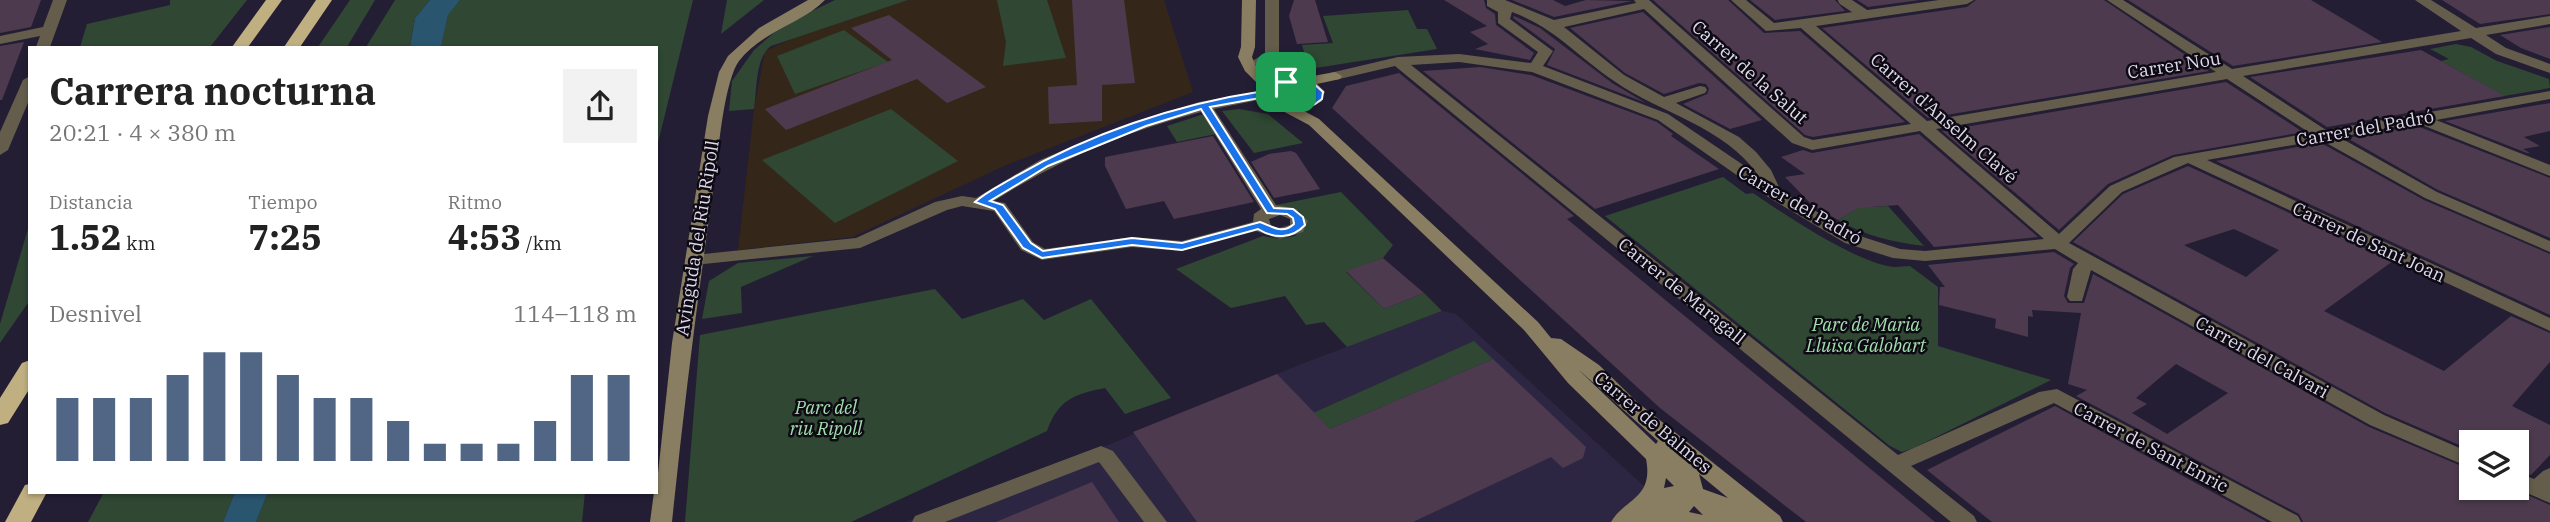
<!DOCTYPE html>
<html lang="es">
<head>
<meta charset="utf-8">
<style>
  :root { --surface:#fff; --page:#f2f2f2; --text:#222; --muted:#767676; --accent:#506684 }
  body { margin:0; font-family:"IBM Plex Serif",serif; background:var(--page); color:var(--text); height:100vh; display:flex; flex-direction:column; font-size:26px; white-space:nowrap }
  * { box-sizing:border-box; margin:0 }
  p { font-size:23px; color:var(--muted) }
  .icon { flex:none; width:38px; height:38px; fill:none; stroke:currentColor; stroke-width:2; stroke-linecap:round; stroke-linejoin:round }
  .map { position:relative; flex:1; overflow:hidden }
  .drawer { position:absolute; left:28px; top:46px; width:630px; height:448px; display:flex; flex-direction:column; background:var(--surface); border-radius:0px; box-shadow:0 2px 5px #0004 }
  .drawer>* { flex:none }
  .tools { position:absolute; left:2459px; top:430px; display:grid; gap:14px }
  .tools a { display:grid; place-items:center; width:70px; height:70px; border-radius:0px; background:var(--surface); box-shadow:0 2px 5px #0004; font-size:35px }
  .pin { position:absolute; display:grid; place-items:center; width:60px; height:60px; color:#fff; margin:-30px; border-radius:14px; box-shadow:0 4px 10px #0006 }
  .round { display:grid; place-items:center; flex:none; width:74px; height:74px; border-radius:0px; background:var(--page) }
  .overview { display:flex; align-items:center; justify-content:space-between; height:119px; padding:0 21px }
  h1 { font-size:38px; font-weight:700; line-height:52px }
  .stats { display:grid; grid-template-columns:repeat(3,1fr); gap:10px; height:119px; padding:7px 21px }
  .stats div { display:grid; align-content:center }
  .stats b { font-size:35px; font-weight:700 }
  .stats small { font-size:19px; font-weight:400 }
  .stats p { font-size:19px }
  .chart { height:196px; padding:14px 21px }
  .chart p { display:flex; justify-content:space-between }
  .chart svg { width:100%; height:126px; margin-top:7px; stroke:var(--accent); stroke-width:6 }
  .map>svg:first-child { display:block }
  .built { fill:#2d2642 }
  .education { fill:#342719 }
  .green { fill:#2f4733 }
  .water { fill:#29556f }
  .building { fill:#4d3a4e; fill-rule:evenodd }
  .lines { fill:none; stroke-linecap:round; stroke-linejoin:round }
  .lane { stroke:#645d4b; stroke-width:10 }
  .street { fill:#645d4b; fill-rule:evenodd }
  .secondary { fill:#897e61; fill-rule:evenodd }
  .highway { fill:#c0af80; fill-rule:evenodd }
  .route { fill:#1a73e8; stroke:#fff; stroke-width:2; fill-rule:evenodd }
  .labels { text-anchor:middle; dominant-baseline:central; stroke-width:5; stroke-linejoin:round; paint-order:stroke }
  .street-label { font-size:18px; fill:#dedaea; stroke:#0d0a14 }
  .park-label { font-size:18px; font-style:italic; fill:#a2e0ad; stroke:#0d0a14 }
</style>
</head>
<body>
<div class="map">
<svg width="2550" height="522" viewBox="0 0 2550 522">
  <rect width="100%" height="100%" fill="#241e35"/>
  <path class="built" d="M 1442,311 L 1456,314 L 1683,522 L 905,522 L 1113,443 L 1299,365 Z"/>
  <path class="education" d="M 908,0 L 1164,0 L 1193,92 L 1004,166 L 852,237 L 738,250 L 754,109 L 765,51 L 794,38 Z"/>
  <path class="green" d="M 170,0 L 247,0 L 210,47 L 80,47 L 87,24 L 170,5 Z
    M 350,0 L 375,0 L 347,47 L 318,47 Z
    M 395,0 L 430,0 L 415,18 L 410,47 L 366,47 Z
    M 460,0 L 693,0 L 656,151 L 656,47 L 441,47 L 448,14 Z
    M 727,0 L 764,0 L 721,34 Z
    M 835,0 L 908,0 L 771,46 C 755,57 757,91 754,109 L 729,111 L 732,81 L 754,50 L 783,25 Z
    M 997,0 L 1047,0 L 1066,58 L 1003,66 L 1006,42 Z
    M 1408,10 L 1417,29 L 1427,29 L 1437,49 L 1309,69 L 1302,45 L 1333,43 L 1323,16 Z
    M 844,30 L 888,62 L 795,94 L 777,56 Z
    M 2456,44 L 2471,47 L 2497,61 L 2549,79 L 2550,88 L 2504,96 L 2441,61 L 2449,59 L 2430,49 Z
    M 891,109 L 958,161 L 835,223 L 762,160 Z
    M 1239,109 L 1268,114 L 1303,143 L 1254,153 L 1222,111 Z
    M 1204,114 L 1216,134 L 1177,142 L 1167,126 Z
    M 1723,177 L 1746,194 L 1753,193 C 1785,215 1851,259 1888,266 C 1895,268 1903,266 1910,266 L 1938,287 L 1938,346 L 2051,380 L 1914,448 L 1902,452 L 1890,446 L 1605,216 Z
    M 1341,192 L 1393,245 L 1383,258 L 1346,272 L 1384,309 L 1424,293 L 1442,311 L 1347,347 L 1324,322 L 1306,325 L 1285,296 L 1231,308 L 1176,269 L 1263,236 L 1279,239 L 1295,236 L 1303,228 L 1305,218 L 1299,211 L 1276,205 Z
    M 1867,202 L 1871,207 L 1888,206 L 1924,246 C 1893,242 1865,236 1838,220 Z
    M 30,222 L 30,300 L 0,343 L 0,324 Z
    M 813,256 L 741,287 L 742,313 L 702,319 L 709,281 L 738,263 Z
    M 935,289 L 962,319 L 1023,299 L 1044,320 L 1091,299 L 1171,398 L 1125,414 L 1105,388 C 1074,394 1058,400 1047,431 L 851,522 L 685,522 L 700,335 Z
    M 1474,341 L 1493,359 L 1330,429 L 1313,413 Z
    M 104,492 L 235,492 L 223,522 L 88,522 Z
    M 268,492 L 585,492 L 582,522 L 256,522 Z"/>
  <path class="water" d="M 430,0 L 460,0 L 448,15 L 441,47 L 410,47 L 415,18 Z
    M 235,492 L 268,492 L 256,522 L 223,522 Z"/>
  <path class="building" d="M 0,0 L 41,0 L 31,27 L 0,33 Z
    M 1072,0 L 1124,0 L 1135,83 L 1102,85 L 1102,121 L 1049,124 L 1048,87 L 1077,85 Z
    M 1294,0 L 1315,0 L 1328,42 L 1297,44 L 1289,16 Z
    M 1444,0 L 1484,0 L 1486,8 L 1495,14 L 1496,25 L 1534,53 L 1530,60 L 1475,49 L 1488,44 L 1470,32 L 1487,26 Z
    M 1512,0 L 1553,0 L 1565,6 L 1586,0 L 1632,1 L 1554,17 Z
    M 1653,0 L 1728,0 L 1764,33 L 1800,31 L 1905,122 L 1813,137 L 1805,135 Z
    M 1750,0 L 1835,0 L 1845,11 L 1775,20 Z
    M 1857,0 L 1920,0 L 1868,7 Z
    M 1976,0 L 2104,0 L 2209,71 L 1928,118 L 1822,28 L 1967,7 Z
    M 2128,0 L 2311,0 L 2382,42 L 2233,66 Z
    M 2442,0 L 2550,0 L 2550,14 L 2480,24 Z
    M 1643,12 L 1762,120 L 1730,129 L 1683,104 L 1707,94 L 1709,89 L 1706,84 L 1699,83 L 1664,94 L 1625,73 L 1570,28 Z
    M 889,15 L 986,87 L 947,103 L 917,79 L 786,130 L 765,109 L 892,60 L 851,28 Z
    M 1514,16 L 1540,28 L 1612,83 L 1646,103 L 1547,65 L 1555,49 L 1513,18 Z
    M 2550,27 L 2550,59 L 2521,48 L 2500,35 Z
    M 24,42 L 2,100 L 0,100 L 0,46 Z
    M 2421,50 L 2505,96 L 2327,127 L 2250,77 Z
    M 1480,67 L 1531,75 L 1657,122 L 1673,134 L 1671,136 L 1719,169 L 1595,209 L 1423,71 Z
    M 1399,73 L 1574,216 L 1567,219 L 1935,522 L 1806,522 L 1660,408 L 1332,108 L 1346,86 Z
    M 2226,82 L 2303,132 L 2173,155 L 2108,184 L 2059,230 L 1942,131 Z
    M 2550,103 L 2550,131 L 2524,137 L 2540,146 L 2523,149 L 2530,153 L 2527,153 L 2445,121 Z
    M 2417,126 L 2550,178 L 2550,238 L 2438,190 L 2347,138 Z
    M 1919,134 L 2038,237 L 1934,247 L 1898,205 L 1858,208 L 1838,220 L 1812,205 L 1785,177 L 1805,174 L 1781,157 L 1803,150 L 1812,153 Z
    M 1213,136 L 1254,202 L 1174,219 L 1164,201 L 1126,209 L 1105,166 L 1105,157 Z
    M 2321,143 L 2424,200 L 2550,254 L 2550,315 L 2216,161 Z
    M 1291,151 L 1296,153 L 1320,189 L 1274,198 L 1251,162 L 1269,154 Z
    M 2188,166 L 2393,261 L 2324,311 L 2444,371 L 2511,316 L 2550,333 L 2550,362 L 2512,406 L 2550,425 L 2550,455 L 2531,475 L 2516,470 L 2516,443 L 2471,443 L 2471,450 L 2385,413 L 2073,242 L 2123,194 ZM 2234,229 L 2279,250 L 2246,277 L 2184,245 Z
    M 2054,252 L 2074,264 L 2070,268 L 2064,296 L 2068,303 L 2084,303 L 2093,274 L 2369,427 L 2471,470 L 2471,488 L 2512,488 L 2550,505 L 2550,522 L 2303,522 L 2299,514 L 2076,396 L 2087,390 L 2068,384 L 2081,313 L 2032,310 L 2033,317 L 2028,316 L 2028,337 L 1995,328 L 1996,319 L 1939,305 L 1940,287 L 1945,287 L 1928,265 ZM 2176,364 L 2228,393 L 2167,434 L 2132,413 L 2147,404 L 2136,398 Z
    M 1383,258 L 1424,293 L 1384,309 L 1346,271 Z
    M 1493,359 L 1586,447 L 1583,458 L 1563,468 L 1551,457 L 1413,522 L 1197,522 L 1133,432 L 1277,374 L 1330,429 Z
    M 2055,406 L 2267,522 L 1992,522 L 1927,470 Z
    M 1092,482 L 1119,522 L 996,522 Z"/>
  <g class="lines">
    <path class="lane" d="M 1843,0 L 1864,14"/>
    <path class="street" d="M 53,0 L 67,0 L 50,47 L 36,47 L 40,36 L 0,44 L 0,36 L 43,27 Z
      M 1265,0 L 1279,0 L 1279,55 L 1258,66 L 1251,62 L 1265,53 Z
      M 1487,0 L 1505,0 L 1554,20 L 1636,3 L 1634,0 L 1649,0 L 1804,137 L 1813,140 L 1911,124 L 1801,28 L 1766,31 L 1731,0 L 1746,0 L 1774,23 L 1939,0 L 1974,0 L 1967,4 L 1816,26 L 1927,121 L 2216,72 L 2107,0 L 2123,0 L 2232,69 L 2461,31 L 2415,0 L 2431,0 L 2476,28 L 2550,16 L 2550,24 L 2486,35 L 2506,48 L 2550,64 L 2550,73 L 2496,54 L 2471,38 L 2243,76 L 2326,130 L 2550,91 L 2550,99 L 2436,120 L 2550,165 L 2550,176 L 2417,123 L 2339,137 L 2437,192 L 2550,241 L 2550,252 L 2425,198 L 2321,140 L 2207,160 L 2550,318 L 2550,331 L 2188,163 L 2122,192 L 2069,243 L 2384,415 L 2471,453 L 2471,468 L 2370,425 L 2091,270 L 2082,301 L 2070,301 L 2067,297 L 2073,269 L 2078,263 L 2055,249 L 1925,261 L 1893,258 L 1845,243 L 1768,197 L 1658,120 L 1532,72 L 1459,62 L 1411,65 L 1898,455 L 2039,392 L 2057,389 L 2298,516 L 2301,522 L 2272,522 L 2054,403 L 1911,466 L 1974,516 L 1977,522 L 1951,522 L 1395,66 L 1335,80 L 1328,76 L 1330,73 L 1398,57 L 1459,54 L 1531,63 L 1538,52 L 1498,23 L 1498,12 L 1487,6 ZM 1644,9 L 1792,143 L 1812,150 L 1920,131 L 2044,239 L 1925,251 L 1900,249 L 1857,235 L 1781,191 L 1771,170 L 1756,152 L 1739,137 L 1676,103 L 1705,93 L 1707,90 L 1705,87 L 1700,86 L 1664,97 L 1624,75 L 1564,27 ZM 1512,12 C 1555,28 1577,56 1614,81 C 1661,114 1724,126 1758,175 L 1668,114 L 1543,66 L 1553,51 L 1510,19 ZM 2227,79 L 2310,133 L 2174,157 L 2110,186 L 2059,234 L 1936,129 Z
      M 30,76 L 30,98 L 8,150 L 0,155 L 0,132 L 23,80 Z
      M 1268,90 L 1273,91 L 1275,94 L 1273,97 L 1214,109 L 1276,205 L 1296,209 L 1308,221 L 1303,232 L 1280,239 L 1256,231 L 1182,251 L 1132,247 L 1042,260 L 1021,250 L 994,211 L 962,206 L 947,210 L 860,248 L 694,265 L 685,260 L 694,255 L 856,238 L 935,202 L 962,196 L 976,198 L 1040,160 L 1121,126 L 1199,102 ZM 1201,112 L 1261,209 L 1254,214 L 1253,222 L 1182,241 L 1132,237 L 1045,249 L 1033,242 L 1005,203 L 994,201 C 1058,160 1127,131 1201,112 ZM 1280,215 L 1290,219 L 1290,225 L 1279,228 L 1271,226 L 1269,219 Z
      M 1101,446 L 1113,451 L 1167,522 L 1144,522 L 1099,462 L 945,522 L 912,522 L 915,516 Z
      M 2550,468 L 2550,503 L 2515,488 L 2516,472 L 2534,479 L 2543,471 Z"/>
    <path class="secondary" d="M 808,0 L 825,0 C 803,23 762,31 739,61 C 725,80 719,144 716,169 C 699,287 684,404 672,522 L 650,522 L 654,492 L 656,492 L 672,343 L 708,116 L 719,72 L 728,56 L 759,28 Z
      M 1242,0 L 1256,0 L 1255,47 L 1252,57 L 1256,66 L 1273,82 L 1280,80 L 1277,77 L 1284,73 L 1302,78 L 1335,72 L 1342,76 L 1340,79 L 1317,84 L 1325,92 L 1323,95 L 1313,95 C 1300,84 1293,86 1278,90 L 1276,96 L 1291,104 L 1315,97 L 1320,98 L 1322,101 L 1304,111 L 1319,119 L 1538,322 L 1551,338 L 1561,339 L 1599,365 L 1637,402 L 1780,516 L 1783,522 L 1611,522 C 1624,499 1654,499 1646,459 L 1568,383 L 1524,330 L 1309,125 L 1264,101 L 1261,94 L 1263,89 L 1245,71 L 1238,57 L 1241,47 ZM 1579,370 L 1658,441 L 1656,444 L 1582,373 ZM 1699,474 L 1728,498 L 1703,489 ZM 1666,478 L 1674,486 L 1664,488 ZM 1694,506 L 1703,515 L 1689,512 Z"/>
    <path class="highway" d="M 266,0 L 282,0 L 248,47 L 232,47 Z
      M 316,0 L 332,0 L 300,47 L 284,47 Z
      M 30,360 L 30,388 L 8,423 L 0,425 L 0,398 L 22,363 Z
      M 30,484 L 30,492 L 47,492 L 31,522 L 5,522 L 25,485 Z"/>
  </g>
  <path class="route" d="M 1286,79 L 1313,83 L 1323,92 L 1322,99 C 1307,112 1277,117 1265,97 L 1210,107 L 1274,208 L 1293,209 L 1303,217 L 1305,225 C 1292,239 1274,239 1258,229 L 1182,250 L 1132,245 L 1042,258 L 1023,248 L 995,209 L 975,202 C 985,193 999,186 1011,179 C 1087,134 1177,104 1264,91 L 1269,85 ZM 1286,85 L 1307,87 L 1313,93 L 1313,98 C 1299,105 1282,109 1272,94 L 1276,89 ZM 1201,109 L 1267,213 L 1287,214 L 1293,218 L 1294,224 C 1282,235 1272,226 1260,222 L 1182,243 L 1132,238 L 1043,251 L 1031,243 L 1003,205 L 990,201 L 1048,166 L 1146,126 Z"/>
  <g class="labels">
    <g class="street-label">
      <text transform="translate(2174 65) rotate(-9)">Carrer Nou</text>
      <text transform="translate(1750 72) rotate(41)">Carrer de la Salut</text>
      <text transform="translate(1944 118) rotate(41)">Carrer d'Anselm Clavé</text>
      <text transform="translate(2365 128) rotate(-10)">Carrer del Padró</text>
      <text transform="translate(1800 205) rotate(30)">Carrer del Padró</text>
      <text transform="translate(697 238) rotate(-81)">Avinguda del Riu Ripoll</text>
      <text transform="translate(2369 242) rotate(25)">Carrer de Sant Joan</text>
      <text transform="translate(1682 291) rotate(39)">Carrer de Maragall</text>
      <text transform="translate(2262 357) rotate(29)">Carrer del Calvari</text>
      <text transform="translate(1653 422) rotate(40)">Carrer de Balmes</text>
      <text transform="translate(2151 447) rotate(28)">Carrer de Sant Enric</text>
    </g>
    <g class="park-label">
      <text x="1866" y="324">Parc de Maria<tspan x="1866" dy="21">Lluïsa Galobart</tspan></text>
      <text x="826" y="407">Parc del<tspan x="826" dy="21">riu Ripoll</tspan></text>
    </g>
  </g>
</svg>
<div class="tools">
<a><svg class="icon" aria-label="layers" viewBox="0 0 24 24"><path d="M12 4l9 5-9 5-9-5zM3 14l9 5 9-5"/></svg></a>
</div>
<div class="pin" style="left:1286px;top:82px;background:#1e9e55"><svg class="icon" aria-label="arrive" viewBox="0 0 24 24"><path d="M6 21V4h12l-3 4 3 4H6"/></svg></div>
<section class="drawer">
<div class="overview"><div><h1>Carrera nocturna</h1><p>20:21 · 4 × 380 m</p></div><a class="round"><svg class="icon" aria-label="share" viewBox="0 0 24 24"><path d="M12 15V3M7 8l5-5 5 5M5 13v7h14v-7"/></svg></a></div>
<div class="stats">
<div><p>Distancia</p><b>1.52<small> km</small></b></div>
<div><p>Tiempo</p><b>7:25</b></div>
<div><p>Ritmo</p><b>4:53<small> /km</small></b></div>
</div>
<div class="chart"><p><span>Desnivel</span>114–118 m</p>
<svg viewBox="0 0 160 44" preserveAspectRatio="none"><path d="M5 44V22M15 44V22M25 44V22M35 44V14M45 44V6M55 44V6M65 44V14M75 44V22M85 44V22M95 44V30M105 44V38M115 44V38M125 44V38M135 44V30M145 44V14M155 44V14"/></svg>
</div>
</section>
</div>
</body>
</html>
